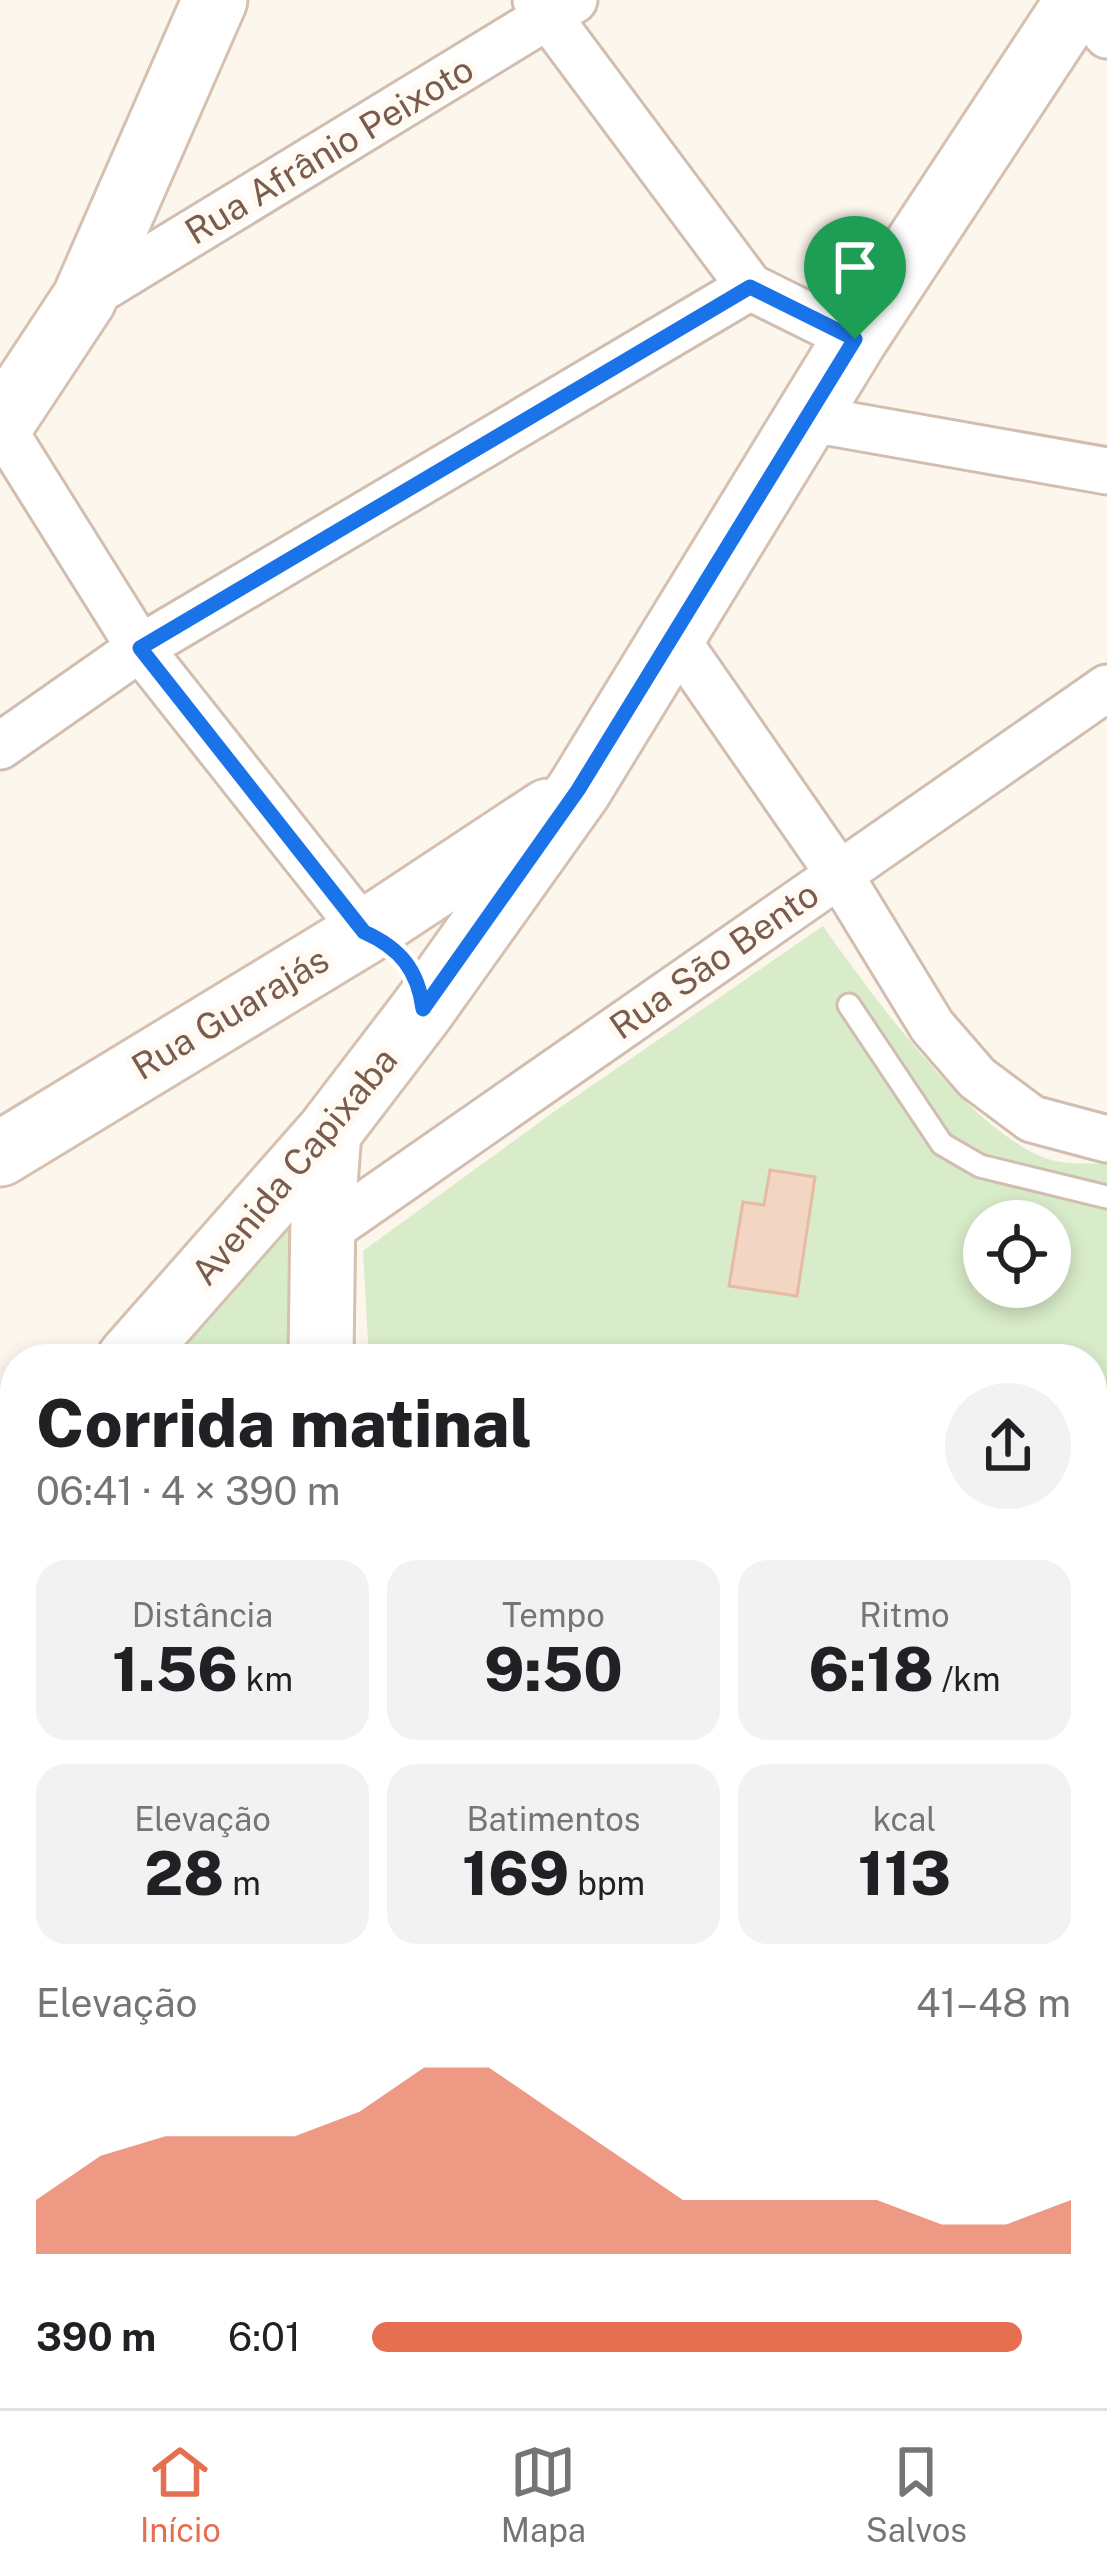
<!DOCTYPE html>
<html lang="pt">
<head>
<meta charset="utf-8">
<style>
  :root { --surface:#fff; --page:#f2f2f2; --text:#202124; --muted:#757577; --line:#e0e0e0; --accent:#e76f51 }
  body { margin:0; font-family:"Public Sans",sans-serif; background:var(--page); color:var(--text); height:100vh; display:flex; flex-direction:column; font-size:45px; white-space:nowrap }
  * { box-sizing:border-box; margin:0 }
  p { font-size:39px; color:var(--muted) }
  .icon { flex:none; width:66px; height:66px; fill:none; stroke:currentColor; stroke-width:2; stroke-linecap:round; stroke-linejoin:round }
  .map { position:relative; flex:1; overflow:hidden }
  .panel { position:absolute; left:0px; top:1344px; width:1107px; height:1065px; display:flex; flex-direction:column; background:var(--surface); border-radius:48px 48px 0 0; box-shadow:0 6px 18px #0003 }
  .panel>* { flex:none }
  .controls { position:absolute; left:963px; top:1200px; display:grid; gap:24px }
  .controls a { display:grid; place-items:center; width:108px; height:108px; border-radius:50%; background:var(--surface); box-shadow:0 6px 18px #0003; font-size:60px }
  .pin { position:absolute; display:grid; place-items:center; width:102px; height:102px; color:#fff; margin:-123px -51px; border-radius:50% 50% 50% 0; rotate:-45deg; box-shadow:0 0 12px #0007 }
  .pin .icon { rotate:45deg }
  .round { display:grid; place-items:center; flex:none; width:126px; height:126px; border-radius:63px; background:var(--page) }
  .overview { display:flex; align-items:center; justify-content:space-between; height:204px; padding:0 36px }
  h1 { font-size:66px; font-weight:800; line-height:90px }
  .figures { display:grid; grid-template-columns:repeat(3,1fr); gap:18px; height:204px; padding:12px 36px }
  .figures div { display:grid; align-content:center; border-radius:30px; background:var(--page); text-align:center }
  .figures b { font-size:60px; font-weight:800 }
  .figures small { font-size:33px; font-weight:400 }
  .figures p { font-size:33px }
  .chart { height:336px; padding:24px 36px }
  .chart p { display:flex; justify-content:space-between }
  .chart svg { width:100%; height:216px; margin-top:12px; fill:var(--accent); opacity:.7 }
  ul { padding:0 36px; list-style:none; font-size:39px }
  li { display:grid; grid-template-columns:192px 144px 1fr; align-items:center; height:90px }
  li i { height:30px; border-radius:15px; background:var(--accent) }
  .tab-bar { display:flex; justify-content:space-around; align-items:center; height:168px; border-top:3px solid var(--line); background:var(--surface); font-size:33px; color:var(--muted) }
  .tab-bar a { display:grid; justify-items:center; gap:6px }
  .tab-bar .selected { color:var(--accent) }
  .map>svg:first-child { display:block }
  .education { fill:#f3e8fa }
  .green { fill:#d8ecc9; fill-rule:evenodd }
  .building { fill:#f3d5c3; stroke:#e6bba3; stroke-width:3 }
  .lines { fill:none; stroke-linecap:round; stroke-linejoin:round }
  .lane-casing { stroke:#d1beb0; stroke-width:27 }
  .street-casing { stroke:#d1beb0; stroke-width:51 }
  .secondary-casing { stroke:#d6c0b0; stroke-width:69 }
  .path { stroke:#d9b8a5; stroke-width:6; stroke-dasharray:3 9; stroke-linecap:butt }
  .lane { stroke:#fff; stroke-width:21 }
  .street { stroke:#fff; stroke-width:45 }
  .secondary { stroke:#fff; stroke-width:63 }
  .route-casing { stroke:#fff; stroke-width:24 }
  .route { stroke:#1a73e8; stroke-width:15 }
  .labels { text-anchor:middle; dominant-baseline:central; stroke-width:12; stroke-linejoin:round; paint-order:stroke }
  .street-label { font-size:36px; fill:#7a5c4d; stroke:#fffaf3 }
</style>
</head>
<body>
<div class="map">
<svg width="1107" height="2408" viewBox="0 0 1107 2408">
  <rect width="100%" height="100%" fill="#fdf6ec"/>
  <path class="education" d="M 1107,2155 L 1107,2408 L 636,2408 L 628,2394 L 1092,2394 L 1092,2159 Z"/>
  <path class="green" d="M 823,926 C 871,994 965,1124 1042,1157 C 1061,1165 1086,1163 1107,1164 L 1107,1474 L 1103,1497 L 1092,1496 L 1092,1359 L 369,1359 L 363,1251 L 555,1111 ZM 984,1221 L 1050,1221 L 1050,1287 L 984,1287 Z
    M 298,1209 L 290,1339 L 277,1359 L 157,1359 Z"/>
  <path class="building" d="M 770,1170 L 815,1177 L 797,1296 L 729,1286 L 743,1202 L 764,1205 Z
    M 1107,2155 L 1107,2204 L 1092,2196 L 1092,2159 Z
    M 1092,2335 L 1107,2386 L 1092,2393 Z
    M 699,2394 L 830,2394 L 835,2408 L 684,2408 L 681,2399 Z
    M 902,2394 L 1089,2394 L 1040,2408 L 906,2408 Z"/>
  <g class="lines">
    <defs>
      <path id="lane" d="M 849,1005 L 942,1144 L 980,1166 L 1107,1197"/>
      <path id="street" d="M 536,0 L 750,287 L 855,339
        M 1078,0 L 1107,35
        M 84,299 L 574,0
        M 806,418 L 1107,471
        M 1,426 L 140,648 L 365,932
        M 674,636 L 839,874 L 932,1026 L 977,1078 L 1032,1119 L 1107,1139
        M 0,746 L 140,648 L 750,287
        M 323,1234 L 1107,688
        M 0,1809 L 15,1831
        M 1092,1879 L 1107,1782"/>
      <path id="secondary" d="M 0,426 L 84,299 L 215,0
        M 0,1154 L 365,932 L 548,811
        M 129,1359 L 329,1132 L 423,1009 L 579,790 L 855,339 L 1078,0
        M 321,1359 L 323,1211 L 329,1132
        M 0,1494 L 15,1482
        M 1092,1538 L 1107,1541"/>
    </defs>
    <use href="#lane" class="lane-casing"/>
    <use href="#street" class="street-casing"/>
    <use href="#secondary" class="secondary-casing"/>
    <path class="path" d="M 1092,2213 L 1107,2221
      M 863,2394 L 868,2408"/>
    <use href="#lane" class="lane"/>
    <use href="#street" class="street"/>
    <use href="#secondary" class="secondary"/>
  </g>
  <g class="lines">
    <defs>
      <path id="route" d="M 750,287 L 855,339 L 578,790 L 423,1009 C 418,970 400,948 364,932 L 140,648 Z"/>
    </defs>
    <use href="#route" class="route-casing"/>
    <use href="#route" class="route"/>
  </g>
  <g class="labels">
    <g class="street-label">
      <text transform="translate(329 150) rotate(-31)">Rua Afrânio Peixoto</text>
      <text transform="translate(714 960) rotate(-35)">Rua São Bento</text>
      <text transform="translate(230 1013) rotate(-31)">Rua Guarajás</text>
      <text transform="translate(294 1166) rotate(-50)">Avenida Capixaba</text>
    </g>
  </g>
</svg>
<div class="controls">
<a><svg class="icon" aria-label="locate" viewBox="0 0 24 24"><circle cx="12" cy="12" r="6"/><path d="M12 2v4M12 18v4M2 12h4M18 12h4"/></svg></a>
</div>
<div class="pin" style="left:855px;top:339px;background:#1e9e55"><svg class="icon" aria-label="arrive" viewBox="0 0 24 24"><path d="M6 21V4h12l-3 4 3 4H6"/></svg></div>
<section class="panel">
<div class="overview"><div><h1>Corrida matinal</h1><p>06:41 · 4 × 390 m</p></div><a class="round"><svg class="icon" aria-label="share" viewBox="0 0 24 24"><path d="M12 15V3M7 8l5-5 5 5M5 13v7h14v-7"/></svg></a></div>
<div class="figures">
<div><p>Distância</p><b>1.56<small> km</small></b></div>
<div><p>Tempo</p><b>9:50</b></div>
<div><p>Ritmo</p><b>6:18<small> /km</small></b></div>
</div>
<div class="figures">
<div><p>Elevação</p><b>28<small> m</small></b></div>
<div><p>Batimentos</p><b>169<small> bpm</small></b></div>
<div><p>kcal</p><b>113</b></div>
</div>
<div class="chart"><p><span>Elevação</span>41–48 m</p>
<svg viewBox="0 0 160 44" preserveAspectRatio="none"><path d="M0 44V33L10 24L20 20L30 20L40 20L50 15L60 6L70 6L80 15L90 24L100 33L110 33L120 33L130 33L140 38L150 38L160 33V44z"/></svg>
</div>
<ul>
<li><b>390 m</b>6:01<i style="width:93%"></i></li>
</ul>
</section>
</div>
<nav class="tab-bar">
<a class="selected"><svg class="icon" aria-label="home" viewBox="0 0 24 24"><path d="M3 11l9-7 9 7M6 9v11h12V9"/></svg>Início</a>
<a><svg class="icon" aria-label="map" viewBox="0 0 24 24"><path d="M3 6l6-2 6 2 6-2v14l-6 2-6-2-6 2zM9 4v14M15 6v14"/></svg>Mapa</a>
<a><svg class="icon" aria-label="saved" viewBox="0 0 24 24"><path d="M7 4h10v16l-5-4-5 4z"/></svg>Salvos</a>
</nav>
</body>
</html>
